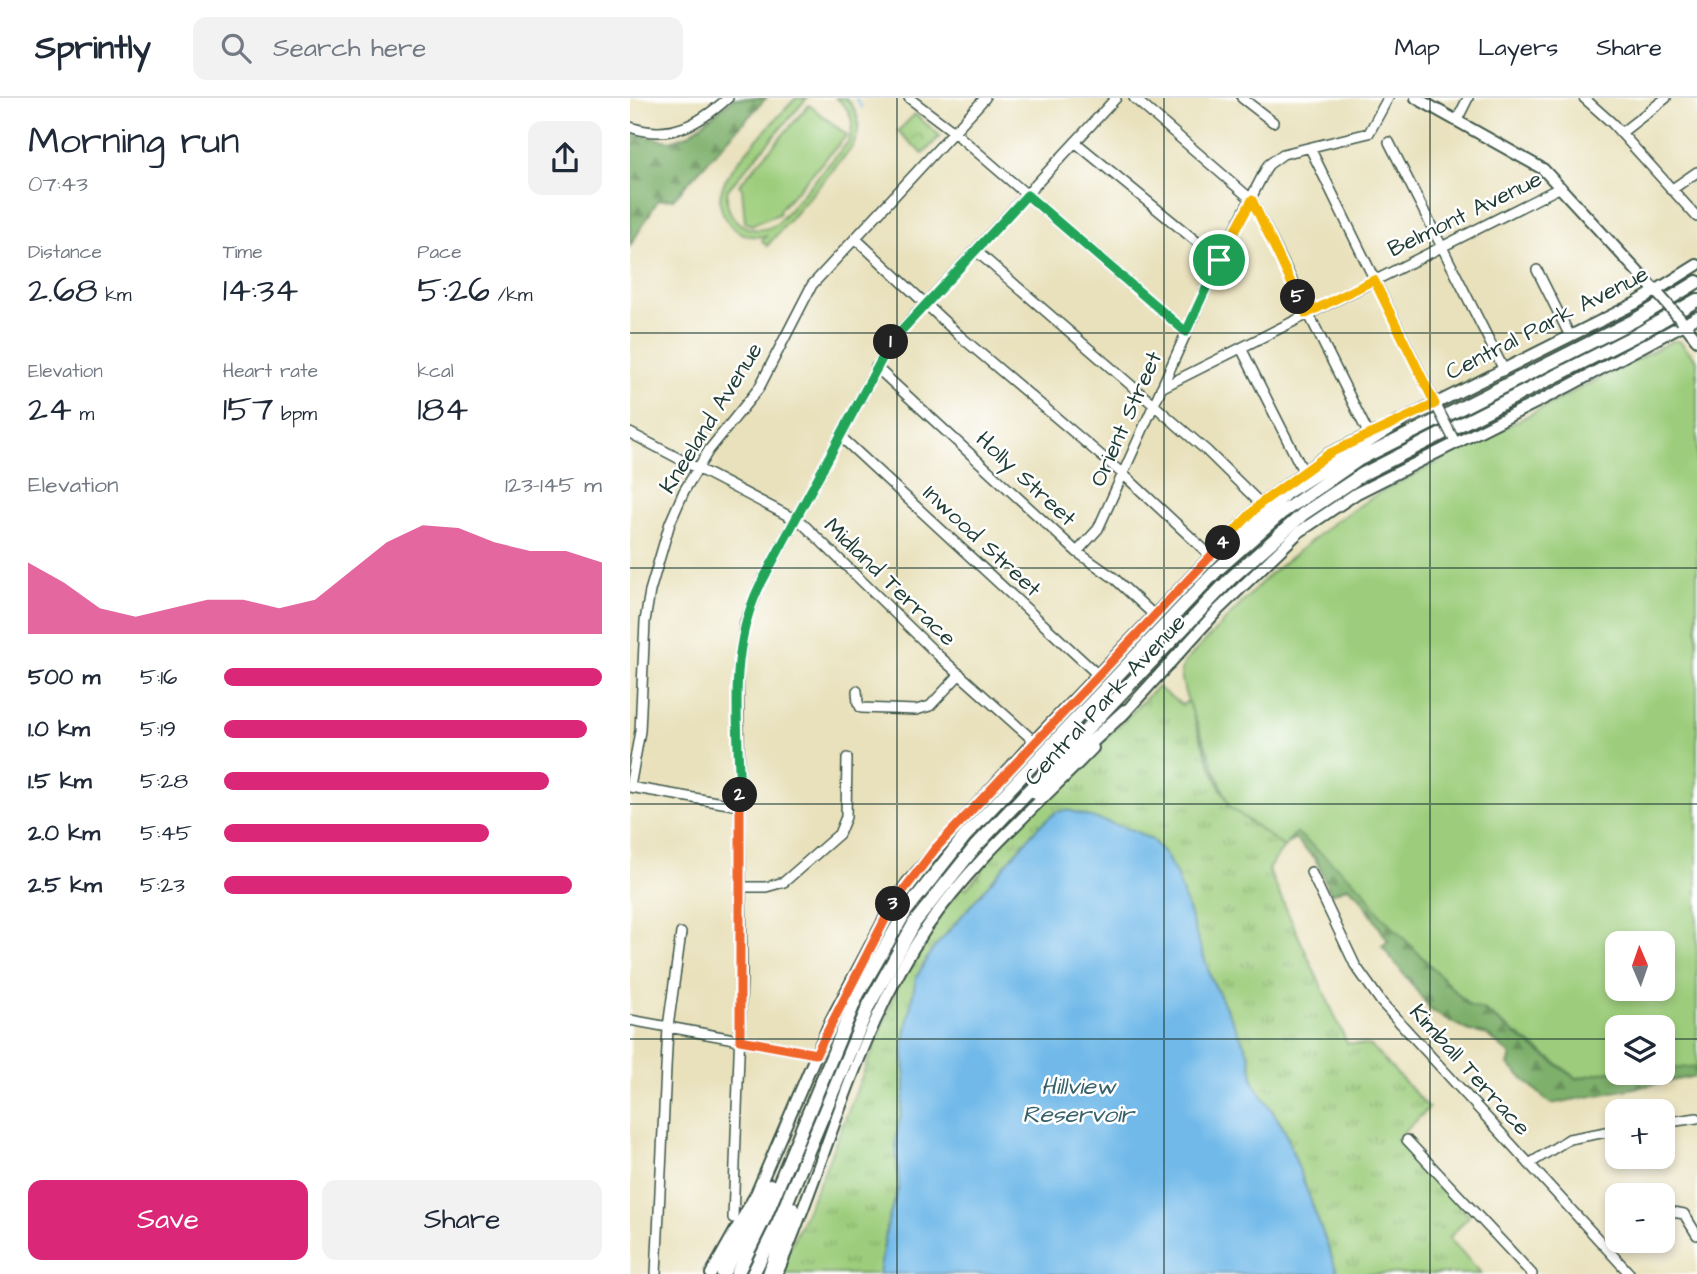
<!DOCTYPE html>
<html lang="en">
<head>
<meta charset="utf-8">
<style>
  :root { --surface:#fff; --page:#f2f2f3; --text:#1f2937; --muted:#747a83; --line:#e0e1e3; --accent:#db2777 }
  body { margin:0; font-family:"Architects Daughter",sans-serif; background:var(--page); color:var(--text); height:100vh; display:flex; flex-direction:column; font-size:26px; white-space:nowrap }
  * { box-sizing:border-box; margin:0 }
  p { font-size:23px; color:var(--muted) }
  .icon { flex:none; width:38px; height:38px; fill:none; stroke:currentColor; stroke-width:2; stroke-linecap:round; stroke-linejoin:round }
  .map { position:relative; flex:1; overflow:hidden }
  .sheet { display:flex; flex-direction:column; background:var(--surface); width:630px }
  .sheet>* { flex:none }
  .needle { width:46px; rotate:358deg }
  .tools { position:absolute; left:975px; top:833px; display:grid; gap:14px }
  .tools a { display:grid; place-items:center; width:70px; height:70px; border-radius:14px; background:var(--surface); box-shadow:0 4px 10px #0003; font-size:35px }
  .pin { position:absolute; display:grid; place-items:center; width:60px; height:60px; color:#fff; margin:-30px; border:4px solid #fff; border-radius:50%; box-shadow:0 2px 7px #0007 }
  .km { position:absolute; width:35px; height:35px; margin:-18px; border-radius:50%; background:#222; color:#fff; font-size:19px; line-height:35px; text-align:center }
  .round { display:grid; place-items:center; flex:none; width:74px; height:74px; border-radius:14px; background:var(--page) }
  .summary { display:flex; align-items:center; justify-content:space-between; height:119px; padding:0 28px }
  h1 { font-size:38px; font-weight:600; line-height:52px }
  .stats { display:grid; grid-template-columns:repeat(3,1fr); gap:10px; height:119px; padding:7px 28px }
  .stats div { display:grid; align-content:center }
  .stats b { font-size:35px; font-weight:600 }
  .stats small { font-size:19px; font-weight:400 }
  .stats p { font-size:19px }
  .chart { height:196px; padding:14px 28px }
  .chart p { display:flex; justify-content:space-between }
  .chart svg { width:100%; height:126px; margin-top:7px; fill:var(--accent); opacity:.7 }
  .action { display:flex; gap:14px; margin-top:auto; padding:14px 28px }
  .action a { flex:1; height:80px; border-radius:14px; background:var(--accent); color:#fff; font-size:28px; font-weight:600; line-height:80px; text-align:center }
  .action a+a { background:var(--page); color:var(--text) }
  ul { padding:0 28px; list-style:none; font-size:23px }
  li { display:grid; grid-template-columns:112px 84px 1fr; align-items:center; height:52px }
  li i { height:18px; border-radius:9px; background:var(--accent) }
  header { display:flex; align-items:center; gap:42px; box-sizing:border-box; height:98px; padding:0 35px; background:var(--surface); border-bottom:2px solid var(--line) }
  header strong { font-size:33px }
  nav { display:flex; gap:38px; margin-inline-start:auto; font-size:24px }
  .search { width:490px; height:63px; background:var(--page); display:flex; align-items:center; gap:18px; box-sizing:border-box; padding:0 24px; border-radius:14px; color:var(--muted); font-size:26px }
  main { display:flex; flex:1; min-height:0 }
  .map>svg:first-child { display:block }
  .grass { fill:url(#grass-tufts); stroke:#5e8558; stroke-width:2 }
  .forest { fill:url(#forest-firs); stroke:#4e7650; stroke-width:2 }
  .park { fill:url(#park-crowns); stroke:#5e8558; stroke-width:2 }
  .pitch { fill:#9dcd7c; stroke:#5e8558; stroke-width:2; fill-rule:evenodd }
  .water { fill:#71b9e9; stroke:#487b8e; stroke-width:2 }
  .lines { fill:none; stroke-linecap:round; stroke-linejoin:round }
  .stream { stroke:#71b9e9; stroke-width:2 }
  .minor-casing { stroke:#3d5648; stroke-width:12 }
  .major-casing { stroke:#3d5648; stroke-width:14 }
  .highway-casing { stroke:#3d5648; stroke-width:16 }
  .minor { stroke:#fff; stroke-width:9 }
  .major { stroke:#fff; stroke-width:10 }
  .highway { stroke:#fff; stroke-width:12 }
  .minor-bridge-casing { stroke:#3d5648; stroke-width:12; stroke-linecap:butt }
  .major-bridge-casing { stroke:#3d5648; stroke-width:14; stroke-linecap:butt }
  .minor-bridge { stroke:#fff; stroke-width:9 }
  .major-bridge { stroke:#fff; stroke-width:10 }
  .split-1-casing { stroke:#fff; stroke-width:14 }
  .split-2-casing { stroke:#fff; stroke-width:14 }
  .split-3-casing { stroke:#fff; stroke-width:14 }
  .split-4-casing { stroke:#fff; stroke-width:14 }
  .split-5-casing { stroke:#fff; stroke-width:14 }
  .split-6-casing { stroke:#fff; stroke-width:14 }
  .split-1 { stroke:#22a559; stroke-width:9 }
  .split-2 { stroke:#22a559; stroke-width:9 }
  .split-3 { stroke:#f0652b; stroke-width:9 }
  .split-4 { stroke:#f0652b; stroke-width:9 }
  .split-5 { stroke:#f5b400; stroke-width:9 }
  .split-6 { stroke:#f5b400; stroke-width:9 }
  .grid { fill:none; stroke:#1f3d34; stroke-width:2; stroke-opacity:0.55 }
  .labels { text-anchor:middle; dominant-baseline:central; stroke-width:5; stroke-linejoin:round; paint-order:stroke }
  .street-label { font-size:23px; fill:#1f3d34; stroke:#fff }
  .water-label { font-size:24px; font-style:italic; fill:#38626a; stroke:#fff }
</style>
</head>
<body>
<header>
<strong>Sprintly</strong>
<div class="search"><svg class="icon" aria-label="search" viewBox="0 0 24 24"><circle cx="10" cy="10" r="6"/><path d="M15 15l6 6"/></svg>Search here</div>
<nav><a>Map</a><a>Layers</a><a>Share</a></nav>
</header>
<main>
<section class="sheet">
<div class="summary"><div><h1>Morning run</h1><p>07:43</p></div><a class="round"><svg class="icon" aria-label="share" viewBox="0 0 24 24"><path d="M12 15V3M7 8l5-5 5 5M5 13v7h14v-7"/></svg></a></div>
<div class="stats">
<div><p>Distance</p><b>2.68<small> km</small></b></div>
<div><p>Time</p><b>14:34</b></div>
<div><p>Pace</p><b>5:26<small> /km</small></b></div>
</div>
<div class="stats">
<div><p>Elevation</p><b>24<small> m</small></b></div>
<div><p>Heart rate</p><b>157<small> bpm</small></b></div>
<div><p>kcal</p><b>184</b></div>
</div>
<div class="chart"><p><span>Elevation</span>123–145 m</p>
<svg viewBox="0 0 160 44" preserveAspectRatio="none"><path d="M0 44V19L10 26L20 35L30 38L40 35L50 32L60 32L70 35L80 32L90 22L100 12L110 6L120 7L130 12L140 15L150 15L160 19V44z"/></svg>
</div>
<ul>
<li><b>500 m</b>5:16<i style="width:100%"></i></li>
<li><b>1.0 km</b>5:19<i style="width:96%"></i></li>
<li><b>1.5 km</b>5:28<i style="width:86%"></i></li>
<li><b>2.0 km</b>5:45<i style="width:70%"></i></li>
<li><b>2.5 km</b>5:23<i style="width:92%"></i></li>
</ul>
<div class="action"><a>Save</a><a>Share</a></div>
</section>
<div class="map">
<svg width="1067" height="1176" viewBox="0 0 1067 1176">
  <defs>
    <pattern id="grass-tufts" width="24" height="20" patternUnits="userSpaceOnUse" patternTransform="scale(1.75)"><rect width="24" height="20" fill="#9dcd7c"/><path d="M3 7l-1-3M5 7V3M7 7l1-3M15 17l-1-3M17 17v-4M19 17l1-3" fill="none" stroke="#7fa866"/></pattern>
    <pattern id="forest-firs" width="22" height="20" patternUnits="userSpaceOnUse" patternTransform="scale(1.75)"><rect width="22" height="20" fill="#7eb06c"/><path d="M5 1l3.5 6h-7zM16 11l3.5 6h-7z" fill="#67905a"/></pattern>
    <pattern id="park-crowns" width="20" height="18" patternUnits="userSpaceOnUse" patternTransform="scale(1.75)"><rect width="20" height="18" fill="#9dcd7c"/><path d="M2 6a3 3 0 1 1 6 0M12 15a3 3 0 1 1 6 0" fill="none" stroke="#7fa866"/></pattern>
  </defs>
  <rect width="100%" height="100%" fill="#fff"/>
  <filter id="ink" filterUnits="userSpaceOnUse"><feTurbulence type="fractalNoise" baseFrequency=".0143" numOctaves="2"/><feDisplacementMap in="SourceGraphic" scale="14" xChannelSelector="R" yChannelSelector="G"/><feConvolveMatrix kernelMatrix="1 2 1 2 8 2 1 2 1" color-interpolation-filters="sRGB"/></filter>
  <filter id="wash" filterUnits="userSpaceOnUse"><feTurbulence type="fractalNoise" baseFrequency=".00686" numOctaves="4" result="noise"/><feDisplacementMap in="SourceGraphic" scale="28" xChannelSelector="R" yChannelSelector="G"/><feGaussianBlur stdDeviation="1.57" result="paint"/><feColorMatrix in="noise" values="0 0 0 0 0 0 0 0 0 0 0 0 0 0 0 0 0 1.4 0 .05"/><feComposite in="paint" operator="in"/></filter>
  <g filter="url(#wash)">
    <rect width="100%" height="100%" fill="#e9e1bc"/>
    <path class="grass" d="M 527,589 L 552,607 L 559,602 L 573,647 L 601,708 L 655,748 L 638,771 L 717,945 L 741,948 L 799,1010 L 767,1041 L 839,1118 L 819,1140 L 852,1176 L 708,1176 L 654,1031 L 624,985 L 619,956 L 581,880 L 546,776 L 534,755 L 522,742 L 426,714 L 407,730 L 300,855 L 286,880 L 274,943 L 275,991 L 266,1042 L 269,1089 L 258,1123 L 249,1176 L 148,1176 L 192,1078 L 278,864 L 331,788 L 336,791 L 352,773 L 349,767 Z"/>
    <path class="forest" d="M 104,0 L 136,0 L 43,101 L 28,102 L 0,148 L 0,36 L 40,43 L 58,37 Z
      M 555,566 L 666,732 L 732,790 L 749,814 L 838,907 L 850,910 L 946,981 L 987,971 L 987,975 L 1032,975 L 1033,972 L 1067,966 L 1067,978 L 921,1006 L 878,967 L 881,957 L 857,937 L 837,932 L 803,914 L 752,848 L 758,843 L 729,798 L 718,789 L 701,796 L 686,762 L 665,741 L 655,748 C 638,736 617,724 603,709 C 583,689 558,602 551,572 Z"/>
    <path class="park" d="M 285,16 L 310,38 L 293,56 L 268,33 Z"/>
    <path class="pitch" d="M 166,0 L 177,0 L 98,91 C 91,121 120,142 147,126 L 218,44 C 226,26 221,11 206,0 L 216,0 C 231,16 232,34 220,52 L 137,148 L 132,143 L 136,138 C 121,140 107,136 98,124 C 90,113 88,100 93,88 C 101,66 149,18 166,0 Z
      M 179,7 L 217,37 L 150,111 L 149,116 L 121,127 L 115,124 L 112,90 L 109,87 Z
      M 1042,243 L 1049,243 L 1067,262 L 1067,968 L 1033,972 L 1032,929 L 987,929 L 987,971 L 947,980 L 854,912 L 840,908 L 751,817 L 733,791 L 666,734 L 654,749 L 600,709 L 555,595 L 551,576 L 554,565 L 637,479 L 703,425 L 750,394 ZM 987,845 L 1032,845 L 1032,891 L 987,891 Z"/>
    <path class="water" d="M 438,712 L 505,733 L 522,742 L 534,755 L 546,776 L 581,880 L 619,956 L 624,985 L 654,1031 L 708,1176 L 249,1176 L 258,1123 L 269,1089 L 266,1042 L 275,991 L 274,943 L 286,880 L 300,855 L 407,730 L 426,714 Z"/>
    <g class="lines">
      <path class="stream" d="M 226,0 L 232,10"/>
    </g>
  </g>
  <g filter="url(#ink)">
    <g class="lines">
      <defs>
        <path id="minor" d="M 279,0 L 324,34 L 556,234
          M 504,0 L 622,102 L 739,337
          M 612,0 L 643,24
          M 954,0 L 982,25 L 1067,119
          M 827,22 L 838,0
          M 0,29 C 40,43 69,26 98,0
          M 991,35 L 1036,0
          M 445,44 L 589,162
          M 759,44 L 874,272
          M 680,50 L 807,309
          M 1041,92 L 1067,74
          M 225,140 L 330,238 L 494,377 L 581,458
          M 345,152 L 577,353 L 631,406
          M 907,172 L 940,238
          M 611,250 L 673,373
          M 246,269 L 447,454 L 484,480 L 524,517
          M 531,290 L 931,89
          M 0,335 L 172,425 L 309,558 L 404,643
          M 210,338 L 468,577
          M 447,454 L 468,431 L 589,162 L 638,67 L 653,56 L 739,35 L 758,0
          M 227,593 L 228,605 L 231,610 L 286,612 L 300,608 L 330,576
          M 0,689 L 10,633 L 15,523 L 20,493 L 40,425 L 54,393 L 79,352 L 129,290 L 182,187 L 355,0
          M 0,689 L 110,708
          M 681,774 L 725,867 L 752,905 L 1000,1176
          M 111,789 L 136,789 L 154,784 L 209,736 L 216,719 L 217,660
          M 0,922 L 186,956
          M 1032,1025 L 1067,1020
          M 777,1042 L 902,1176
          M 899,1066 L 939,1041 L 987,1032
          M 1032,1112 L 1054,1116 L 1067,1137
          M 103,1120 L 112,876 L 108,570 L 115,524 L 129,489 L 262,242 L 486,0
          M 26,1176 L 38,929 L 51,835"/>
        <path id="major" d="M 786,0 L 913,71 L 1028,196
          M 1052,223 L 1067,242
          M 763,327 L 1006,205 L 1067,167
          M 490,620 L 588,512 L 669,434 L 727,395 L 937,289 L 1067,219
          M 81,1176 L 126,1096 L 201,922 L 256,818 L 277,785 L 404,643 L 631,406 L 700,355 L 745,334
          M 147,1176 C 197,1061 226,934 297,829 C 344,761 406,709 463,650"/>
        <path id="highway" d="M 604,446 L 656,395 L 769,324
          M 406,695 L 495,613
          M 93,1176 L 140,1087
          M 107,1176 L 136,1117 L 228,896 L 276,813 L 335,738 L 588,471 L 651,415 L 728,362 L 1005,222 L 1067,184
          M 123,1176 L 148,1125 L 239,907 L 285,824 L 345,749 L 601,480 L 673,416 L 733,376 L 1010,235 L 1067,202
          M 139,1176 L 162,1110"/>
      </defs>
      <use href="#minor" class="minor-casing"/>
      <use href="#major" class="major-casing"/>
      <use href="#highway" class="highway-casing"/>
      <use href="#minor" class="minor"/>
      <use href="#major" class="major"/>
      <use href="#highway" class="highway"/>
      <defs>
        <path id="minor-bridge" d="M 808,311 L 823,340"/>
        <path id="major-bridge" d="M 1030,198 L 1052,223"/>
      </defs>
      <use href="#minor-bridge" class="minor-bridge-casing"/>
      <use href="#major-bridge" class="major-bridge-casing"/>
      <use href="#minor-bridge" class="minor-bridge"/>
      <use href="#major-bridge" class="major-bridge"/>
    </g>
  </g>
  <g class="lines" filter="url(#ink)">
    <defs>
      <path id="split-1" d="M 261,244 L 397,97 L 556,234 L 589,162"/>
      <path id="split-2" d="M 110,697 C 108,628 98,554 129,489 L 261,244"/>
      <path id="split-3" d="M 110,697 L 110,942 L 186,956 L 263,806"/>
      <path id="split-4" d="M 263,806 L 305,751 L 593,445"/>
      <path id="split-5" d="M 593,445 L 631,405 L 700,355 L 805,306 L 744,182 L 676,216 L 668,199"/>
      <path id="split-6" d="M 589,162 L 622,102 L 668,199"/>
    </defs>
    <use href="#split-1" class="split-1-casing"/>
    <use href="#split-2" class="split-2-casing"/>
    <use href="#split-3" class="split-3-casing"/>
    <use href="#split-4" class="split-4-casing"/>
    <use href="#split-5" class="split-5-casing"/>
    <use href="#split-6" class="split-6-casing"/>
    <use href="#split-1" class="split-1"/>
    <use href="#split-2" class="split-2"/>
    <use href="#split-3" class="split-3"/>
    <use href="#split-4" class="split-4"/>
    <use href="#split-5" class="split-5"/>
    <use href="#split-6" class="split-6"/>
  </g>
  <path class="grid" d="M 267,0 L 267,1176M 534,0 L 534,1176M 800,0 L 800,1176M 0,235 L 1067,235M 0,470 L 1067,470M 0,706 L 1067,706M 0,941 L 987,941M 1032,941 L 1067,941"/>
  <g class="labels">
    <g class="street-label">
      <text transform="translate(835 116) rotate(-26)">Belmont Avenue</text>
      <text transform="translate(917 225) rotate(-27)">Central Park Avenue</text>
      <text transform="translate(81 320) rotate(-58)">Kneeland Avenue</text>
      <text transform="translate(496 321) rotate(-66)">Orient Street</text>
      <text transform="translate(396 381) rotate(43)">Holly Street</text>
      <text transform="translate(352 443) rotate(43)">Inwood Street</text>
      <text transform="translate(260 484) rotate(44)">Midland Terrace</text>
      <text transform="translate(475 602) rotate(-47)">Central Park Avenue</text>
      <text transform="translate(840 972) rotate(48)">Kimball Terrace</text>
    </g>
    <g class="water-label">
      <text x="448" y="989">Hillview<tspan x="448" dy="28">Reservoir</tspan></text>
    </g>
  </g>
</svg>
<div class="tools">
<a><svg class="needle" viewBox="-14 -14 28 28"><path d="M0-13l5 13h-10z" fill="#e53935"/><path d="M0 13l5-13h-10z" fill="#747a83"/></svg></a>
<a><svg class="icon" aria-label="layers" viewBox="0 0 24 24"><path d="M12 4l9 5-9 5-9-5zM3 14l9 5 9-5"/></svg></a>
<a>+</a>
<a>−</a>
</div>
<div class="pin" style="left:589px;top:162px;background:#1e9e55"><svg class="icon" aria-label="arrive" viewBox="0 0 24 24"><path d="M6 21V4h12l-3 4 3 4H6"/></svg></div>
<b class="km" style="left:261px;top:244px">1</b>
<b class="km" style="left:110px;top:697px">2</b>
<b class="km" style="left:263px;top:806px">3</b>
<b class="km" style="left:593px;top:445px">4</b>
<b class="km" style="left:668px;top:199px">5</b>
</div>
</main>
</body>
</html>
